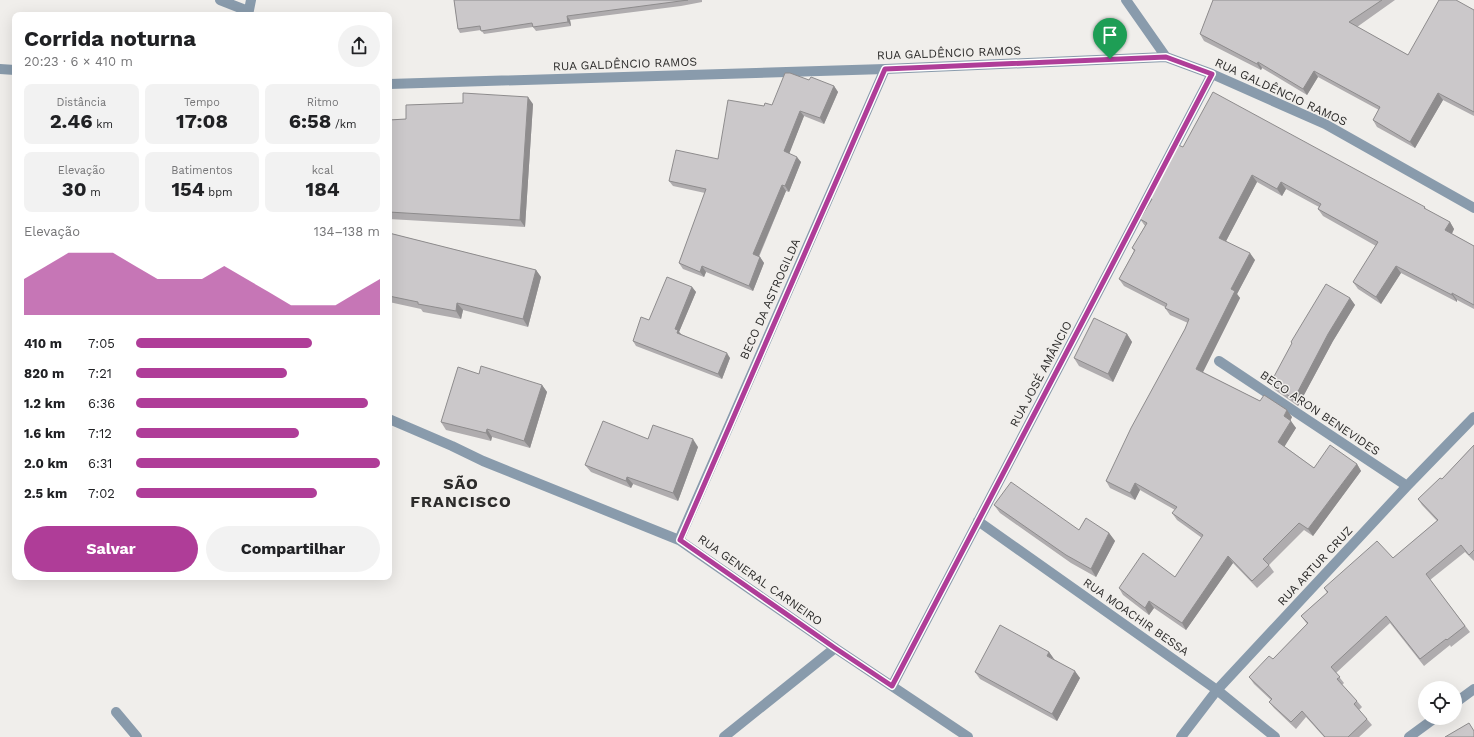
<!DOCTYPE html>
<html lang="pt">
<head>
<meta charset="utf-8">
<style>
  :root { --surface:#fff; --page:#f2f2f2; --text:#202124; --muted:#757577; --accent:#af3d98 }
  body { margin:0; font-family:"Work Sans",sans-serif; background:var(--page); color:var(--text); height:100vh; display:flex; flex-direction:column; font-size:15px; white-space:nowrap }
  * { box-sizing:border-box; margin:0 }
  p { font-size:13px; color:var(--muted) }
  .icon { flex:none; width:22px; height:22px; fill:none; stroke:currentColor; stroke-width:2; stroke-linecap:round; stroke-linejoin:round }
  .map { position:relative; flex:1; overflow:hidden }
  .sheet { position:absolute; left:12px; top:12px; width:380px; height:568px; display:flex; flex-direction:column; background:var(--surface); border-radius:8px; box-shadow:0 4px 16px #0002 }
  .sheet>* { flex:none }
  .fabs { position:absolute; left:1418px; top:681px; display:grid; gap:8px }
  .fabs a { display:grid; place-items:center; width:44px; height:44px; border-radius:50%; background:var(--surface); box-shadow:0 4px 16px #0002; font-size:20px }
  .pin { position:absolute; display:grid; place-items:center; width:34px; height:34px; color:#fff; margin:-41px -17px; border-radius:50% 50% 50% 0; rotate:-45deg; box-shadow:0 0 4px #0007 }
  .pin .icon { rotate:45deg }
  .round { display:grid; place-items:center; flex:none; width:42px; height:42px; border-radius:21px; background:var(--page) }
  .summary { display:flex; align-items:center; justify-content:space-between; height:68px; padding:0 12px }
  h1 { font-size:22px; font-weight:700; line-height:30px }
  .stats { display:grid; grid-template-columns:repeat(3,1fr); gap:6px; height:68px; padding:4px 12px }
  .stats div { display:grid; align-content:center; border-radius:8px; background:var(--page); text-align:center }
  .stats b { font-size:20px; font-weight:700 }
  .stats small { font-size:11px; font-weight:400 }
  .stats p { font-size:11px }
  .chart { height:112px; padding:8px 12px }
  .chart p { display:flex; justify-content:space-between }
  .chart svg { width:100%; height:72px; margin-top:4px; fill:var(--accent); opacity:.7 }
  .cta { display:flex; gap:8px; margin-top:auto; padding:8px 12px }
  .cta a { flex:1; height:46px; border-radius:24px; background:var(--accent); color:#fff; font-size:16px; font-weight:700; line-height:46px; text-align:center }
  .cta a+a { background:var(--page); color:var(--text) }
  ul { padding:0 12px; list-style:none; font-size:13px }
  li { display:grid; grid-template-columns:64px 48px 1fr; align-items:center; height:30px }
  li i { height:10px; border-radius:5px; background:var(--accent) }
  .map>svg:first-child { display:block }
  .lines { fill:none; stroke-linecap:round; stroke-linejoin:round }
  .minor { stroke:#899bac; stroke-width:10 }
  .tertiary { stroke:#899bac; stroke-width:10 }
  .wall { fill:#afacae }
  .shaded-wall { fill:#8e8c8d }
  .building { fill:#cbc8ca; stroke:#8e8c8d }
  .route-casing { stroke:#fff; stroke-width:8 }
  .route { stroke:#af3d98; stroke-width:5 }
  .labels { text-anchor:middle; dominant-baseline:central; stroke-width:3; stroke-linejoin:round; paint-order:stroke }
  .street-label { font-size:12px; fill:#2d2c2b; stroke:#f0eeeb }
  .district-label { font-size:16px; font-weight:bold; letter-spacing:1px; fill:#2d2c2b; stroke:#f0eeeb }
</style>
</head>
<body>
<div class="map">
<svg width="1474" height="737" viewBox="0 0 1474 737">
  <rect width="100%" height="100%" fill="#f0eeeb"/>
  <g class="lines">
    <path class="minor" d="M 220,0 L 248,11
      M 1126,0 L 1166,57
      M 248,15 L 251,0
      M 0,69 L 15,70
      M 389,84 L 885,69 L 1166,57 L 1212,74 L 1325,124 L 1474,208
      M 1219,361 L 1407,486
      M 389,419 L 452,446 L 483,461 L 679,540 L 835,648 L 968,737
      M 978,521 L 1217,690 L 1275,737
      M 679,540 L 885,69
      M 892,686 L 1212,74
      M 116,712 L 137,737
      M 724,737 L 835,648
      M 1181,737 L 1217,690 L 1407,486 L 1474,417"/>
    <path class="tertiary" d="M 1455,703 L 1474,689
      M 1409,737 L 1435,718"/>
  </g>
  <path class="wall" d="M 454,0 L 702,0 L 702,2 L 681,6 L 570,20 L 571,26 L 536,31 L 533,27 L 484,34 L 481,30 L 460,33 L 458,29 Z
    M 1213,0 L 1395,0 L 1357,27 L 1408,55 L 1474,10 L 1474,116 L 1443,100 L 1415,148 L 1377,127 L 1373,120 L 1379,110 L 1318,77 L 1307,95 L 1262,68 L 1261,70 L 1204,41 L 1200,34 Z
    M 809,80 L 834,86 L 838,92 L 824,124 L 804,116 L 789,153 L 801,162 L 789,192 L 786,191 L 759,257 L 760,257 L 764,263 L 753,291 L 706,272 L 704,277 L 683,269 L 679,263 L 705,193 L 673,186 L 669,181 L 718,159 L 764,106 L 772,105 Z
    M 533,104 L 525,227 L 389,219 L 389,120 L 406,119 Z
    M 1183,147 L 1425,207 L 1426,210 L 1450,222 L 1454,229 L 1452,234 L 1474,246 L 1474,309 L 1457,300 L 1457,302 L 1401,273 L 1381,304 L 1358,289 L 1353,282 L 1376,246 L 1323,216 L 1318,209 L 1319,207 L 1286,189 L 1282,196 L 1257,182 L 1226,241 L 1255,260 L 1237,294 L 1240,298 L 1203,372 L 1292,417 L 1290,421 L 1296,428 L 1284,446 L 1314,468 L 1357,464 L 1361,471 L 1313,536 L 1304,530 L 1269,565 L 1274,572 L 1257,588 L 1233,563 L 1186,630 L 1154,608 L 1149,615 L 1123,595 L 1119,588 L 1175,577 L 1202,538 L 1177,520 L 1172,513 L 1175,510 L 1140,490 L 1135,500 L 1110,488 L 1106,481 L 1185,329 L 1188,323 L 1170,315 L 1165,308 L 1165,307 L 1124,286 L 1119,279 L 1134,251 L 1132,248 L 1145,226 L 1140,219 L 1152,200 L 1150,198 Z
    M 389,233 L 536,270 L 541,277 L 528,327 L 463,310 L 461,319 L 423,312 L 421,309 L 389,302 Z
    M 692,287 L 696,292 L 679,332 L 681,334 L 730,358 L 722,379 L 636,346 L 633,341 L 649,320 Z
    M 1350,298 L 1355,305 L 1333,341 L 1298,406 L 1275,390 L 1270,384 L 1292,344 L 1291,342 Z
    M 1127,334 L 1132,342 L 1113,382 L 1079,366 L 1074,358 Z
    M 479,374 L 542,385 L 547,392 L 530,448 L 492,437 L 491,441 L 446,430 L 441,422 Z
    M 648,439 L 698,447 L 678,501 L 633,484 L 631,488 L 591,472 L 585,465 Z
    M 1474,445 L 1474,561 L 1465,552 L 1430,580 L 1470,632 L 1451,647 L 1450,645 L 1424,666 L 1390,623 L 1336,673 L 1344,683 L 1342,685 L 1357,701 L 1362,707 L 1359,710 L 1367,719 L 1372,725 L 1359,737 L 1324,737 L 1306,717 L 1296,729 L 1274,708 L 1269,702 L 1271,700 L 1254,684 L 1249,677 L 1273,659 L 1307,624 L 1301,616 L 1327,593 L 1324,588 L 1393,558 L 1437,521 L 1422,505 L 1418,499 L 1442,479 Z
    M 994,505 L 1079,530 L 1109,533 L 1115,541 L 1096,577 L 1071,563 L 1000,513 Z
    M 1049,652 L 1054,659 L 1080,678 L 1057,721 L 980,679 L 975,672 Z"/>
  <path class="shaded-wall" d="M 567,16 L 570,20 L 571,26 L 568,22 Z
    M 1258,62 L 1262,68 L 1261,70 L 1257,64 Z
    M 1314,71 L 1318,77 L 1307,95 L 1303,89 Z
    M 834,86 L 838,92 L 824,124 L 820,118 Z
    M 1438,93 L 1443,100 L 1415,148 L 1410,142 Z
    M 528,97 L 533,104 L 525,227 L 520,220 Z
    M 800,111 L 804,116 L 788,157 L 784,151 Z
    M 797,157 L 801,162 L 789,192 L 785,186 Z
    M 1252,175 L 1257,182 L 1224,245 L 1219,238 Z
    M 1281,182 L 1286,189 L 1282,196 L 1277,189 Z
    M 782,185 L 786,191 L 757,260 L 753,254 Z
    M 1450,222 L 1454,229 L 1450,237 L 1445,230 Z
    M 1250,253 L 1255,260 L 1237,294 L 1240,298 L 1201,376 L 1196,369 L 1231,289 Z
    M 760,257 L 764,263 L 753,291 L 749,286 Z
    M 702,266 L 706,272 L 704,277 L 700,272 Z
    M 1396,266 L 1401,273 L 1381,304 L 1376,297 Z
    M 536,270 L 541,277 L 528,327 L 523,319 Z
    M 692,287 L 696,292 L 679,332 L 682,335 L 677,333 L 675,329 Z
    M 1452,293 L 1457,300 L 1457,302 L 1452,295 Z
    M 1350,298 L 1355,305 L 1333,341 L 1298,406 L 1294,399 L 1328,334 Z
    M 457,303 L 463,310 L 461,319 L 456,311 Z
    M 1127,334 L 1132,342 L 1113,382 L 1108,374 Z
    M 727,353 L 730,358 L 722,379 L 718,374 Z
    M 542,385 L 547,392 L 530,448 L 524,441 Z
    M 1287,410 L 1292,417 L 1289,423 L 1284,416 Z
    M 1291,421 L 1296,428 L 1283,449 L 1278,442 Z
    M 487,429 L 492,437 L 491,441 L 486,433 Z
    M 693,439 L 698,447 L 678,501 L 673,493 Z
    M 1357,464 L 1361,471 L 1313,536 L 1308,529 Z
    M 627,477 L 633,484 L 631,488 L 626,481 Z
    M 1135,483 L 1140,490 L 1135,500 L 1130,493 Z
    M 1109,533 L 1115,541 L 1096,577 L 1091,569 Z
    M 1228,556 L 1233,563 L 1186,630 L 1182,623 Z
    M 1149,601 L 1154,608 L 1149,615 L 1145,608 Z
    M 1049,652 L 1054,659 L 1047,656 Z
    M 1075,671 L 1080,678 L 1057,721 L 1052,714 Z"/>
  <path class="building" d="M 454,0 L 688,0 L 567,16 L 568,22 L 533,27 L 532,23 L 481,31 L 480,26 L 458,29 Z
    M 1213,0 L 1382,0 L 1349,22 L 1408,55 L 1439,0 L 1456,0 L 1474,10 L 1474,112 L 1438,93 L 1410,142 L 1373,120 L 1380,107 L 1314,71 L 1303,89 L 1258,62 L 1257,64 L 1200,34 Z
    M 785,73 L 790,73 L 809,80 L 811,77 L 834,86 L 820,118 L 800,111 L 784,151 L 797,157 L 785,186 L 782,185 L 753,254 L 760,257 L 749,286 L 702,266 L 700,272 L 679,263 L 706,189 L 669,181 L 676,150 L 718,159 L 728,100 L 764,106 L 765,103 L 772,105 Z
    M 1213,92 L 1425,207 L 1424,208 L 1450,222 L 1445,230 L 1474,246 L 1474,305 L 1452,293 L 1452,295 L 1396,266 L 1376,297 L 1353,282 L 1378,242 L 1318,209 L 1321,204 L 1281,182 L 1277,189 L 1252,175 L 1219,238 L 1250,253 L 1231,289 L 1235,291 L 1196,369 L 1260,401 L 1264,395 L 1287,410 L 1284,416 L 1291,421 L 1278,442 L 1314,468 L 1330,445 L 1357,464 L 1308,529 L 1299,523 L 1263,559 L 1269,565 L 1252,581 L 1228,556 L 1182,623 L 1149,601 L 1145,608 L 1119,588 L 1143,553 L 1175,577 L 1203,535 L 1172,513 L 1177,507 L 1135,483 L 1130,493 L 1106,481 L 1131,428 L 1185,329 L 1189,319 L 1165,308 L 1167,304 L 1119,279 L 1135,250 L 1132,248 L 1147,223 L 1140,219 L 1152,199 L 1150,198 L 1178,145 L 1183,147 Z
    M 463,93 L 528,97 L 520,220 L 389,212 L 389,120 L 406,119 L 406,105 L 463,103 Z
    M 389,233 L 536,270 L 523,319 L 457,303 L 456,311 L 418,304 L 418,302 L 389,296 Z
    M 667,277 L 692,287 L 675,329 L 678,330 L 677,333 L 727,353 L 718,374 L 633,341 L 641,317 L 649,320 Z
    M 1326,284 L 1350,298 L 1328,334 L 1294,399 L 1270,384 L 1292,343 L 1291,342 Z
    M 1094,318 L 1127,334 L 1108,374 L 1074,358 Z
    M 481,366 L 542,385 L 524,441 L 487,429 L 486,433 L 441,422 L 458,367 L 479,374 Z
    M 603,421 L 648,439 L 653,425 L 693,439 L 673,493 L 627,477 L 626,481 L 585,465 Z
    M 1474,445 L 1474,550 L 1469,555 L 1461,545 L 1426,574 L 1465,626 L 1447,640 L 1446,639 L 1420,659 L 1386,616 L 1331,667 L 1340,677 L 1337,679 L 1357,701 L 1354,704 L 1367,719 L 1348,737 L 1325,737 L 1302,711 L 1291,722 L 1269,702 L 1272,699 L 1249,677 L 1269,656 L 1273,659 L 1308,623 L 1301,616 L 1328,592 L 1324,588 L 1377,541 L 1393,558 L 1438,520 L 1418,499 L 1440,478 L 1442,479 Z
    M 1011,482 L 1079,530 L 1086,518 L 1109,533 L 1091,569 L 1066,555 L 994,505 Z
    M 1000,625 L 1049,652 L 1047,656 L 1075,671 L 1052,714 L 975,672 Z
    M 1469,723 L 1474,731 L 1474,737 L 1445,737 Z"/>
  <g class="lines">
    <defs>
      <path id="route" d="M 1166,57 L 1212,74 L 892,686 L 835,648 L 680,540 L 885,69 Z"/>
    </defs>
    <use href="#route" class="route-casing"/>
    <use href="#route" class="route"/>
  </g>
  <g class="labels">
    <g class="street-label">
      <text transform="translate(949 53) rotate(-2)">RUA GALDÊNCIO RAMOS</text>
      <text transform="translate(625 64) rotate(-2)">RUA GALDÊNCIO RAMOS</text>
      <text transform="translate(1281 92) rotate(25)">RUA GALDÊNCIO RAMOS</text>
      <text transform="translate(770 299) rotate(-66)">BECO DA ASTROGILDA</text>
      <text transform="translate(1041 374) rotate(-62)">RUA JOSÉ AMÂNCIO</text>
      <text transform="translate(1320 413) rotate(34)">BECO ARON BENEVIDES</text>
      <text transform="translate(1315 566) rotate(-47)">RUA ARTUR CRUZ</text>
      <text transform="translate(760 580) rotate(35)">RUA GENERAL CARNEIRO</text>
      <text transform="translate(1136 617) rotate(35)">RUA MOACHIR BESSA</text>
    </g>
    <g class="district-label">
      <text x="461" y="483">SÃO<tspan x="461" dy="18">FRANCISCO</tspan></text>
    </g>
  </g>
</svg>
<div class="fabs">
<a><svg class="icon" aria-label="locate" viewBox="0 0 24 24"><circle cx="12" cy="12" r="6"/><path d="M12 2v4M12 18v4M2 12h4M18 12h4"/></svg></a>
</div>
<div class="pin" style="left:1110px;top:59px;background:#1e9e55"><svg class="icon" aria-label="arrive" viewBox="0 0 24 24"><path d="M6 21V4h12l-3 4 3 4H6"/></svg></div>
<section class="sheet">
<div class="summary"><div><h1>Corrida noturna</h1><p>20:23 · 6 × 410 m</p></div><a class="round"><svg class="icon" aria-label="share" viewBox="0 0 24 24"><path d="M12 15V3M7 8l5-5 5 5M5 13v7h14v-7"/></svg></a></div>
<div class="stats">
<div><p>Distância</p><b>2.46<small> km</small></b></div>
<div><p>Tempo</p><b>17:08</b></div>
<div><p>Ritmo</p><b>6:58<small> /km</small></b></div>
</div>
<div class="stats">
<div><p>Elevação</p><b>30<small> m</small></b></div>
<div><p>Batimentos</p><b>154<small> bpm</small></b></div>
<div><p>kcal</p><b>184</b></div>
</div>
<div class="chart"><p><span>Elevação</span>134–138 m</p>
<svg viewBox="0 0 160 44" preserveAspectRatio="none"><path d="M0 44V22L10 14L20 6L30 6L40 6L50 14L60 22L70 22L80 22L90 14L100 22L110 30L120 38L130 38L140 38L150 30L160 22V44z"/></svg>
</div>
<ul>
<li><b>410 m</b>7:05<i style="width:72%"></i></li>
<li><b>820 m</b>7:21<i style="width:62%"></i></li>
<li><b>1.2 km</b>6:36<i style="width:95%"></i></li>
<li><b>1.6 km</b>7:12<i style="width:67%"></i></li>
<li><b>2.0 km</b>6:31<i style="width:100%"></i></li>
<li><b>2.5 km</b>7:02<i style="width:74%"></i></li>
</ul>
<div class="cta"><a>Salvar</a><a>Compartilhar</a></div>
</section>
</div>
</body>
</html>
